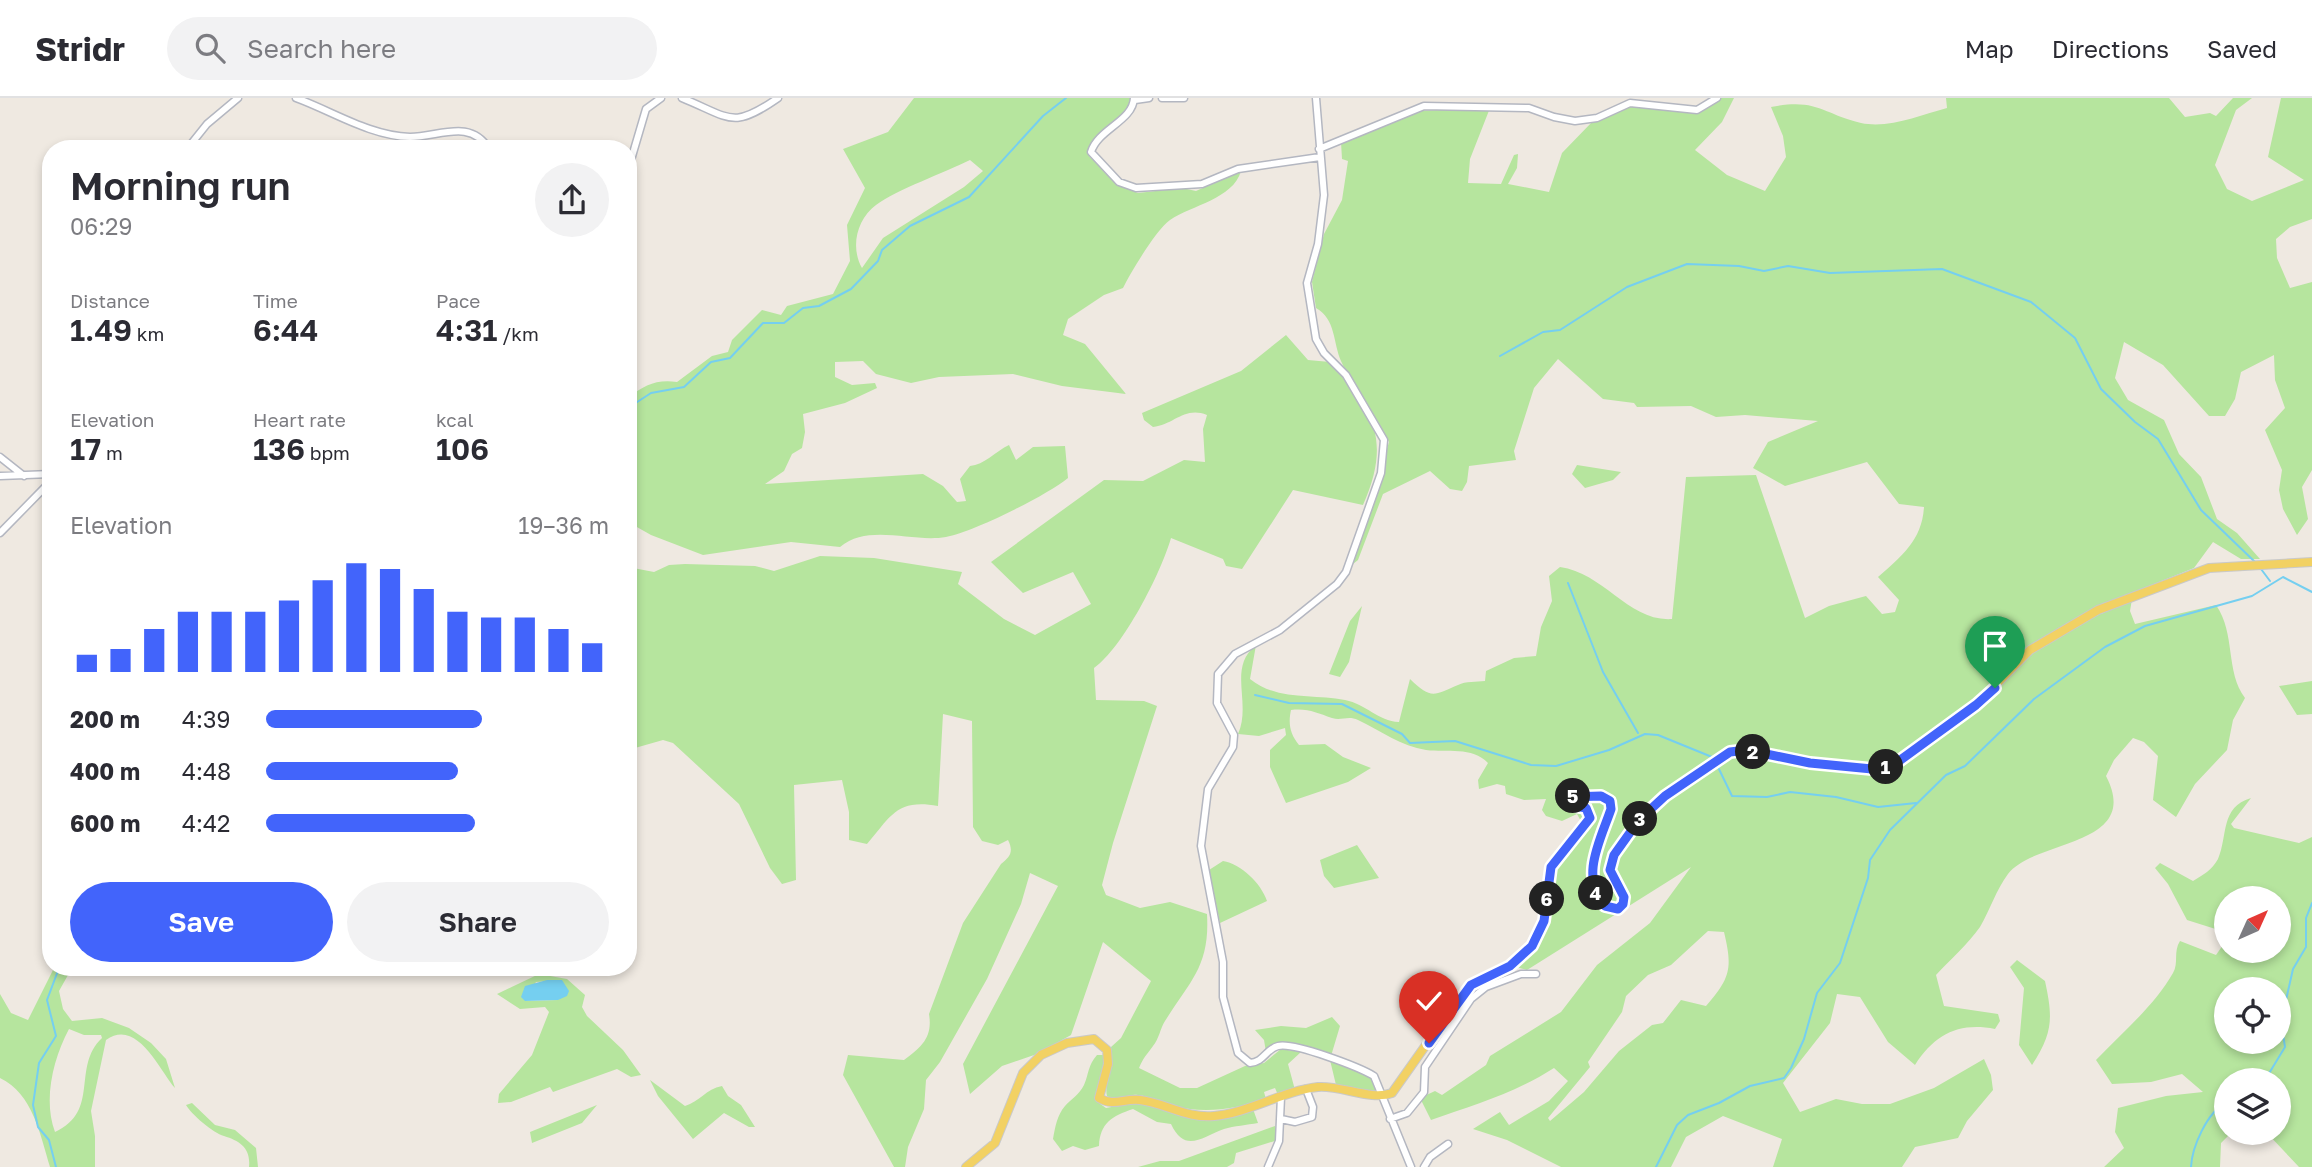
<!DOCTYPE html>
<html lang="en">
<head>
<meta charset="utf-8">
<style>
  :root { --surface:#fff; --page:#f2f2f3; --text:#2b2b33; --muted:#7c7c81; --line:#e1e1e2; --accent:#4264fb }
  body { margin:0; font-family:"Golos Text",sans-serif; background:var(--page); color:var(--text); height:100vh; display:flex; flex-direction:column; font-size:26px; white-space:nowrap }
  * { box-sizing:border-box; margin:0 }
  p { font-size:23px; color:var(--muted) }
  .icon { flex:none; width:38px; height:38px; fill:none; stroke:currentColor; stroke-width:2; stroke-linecap:round; stroke-linejoin:round }
  .map { position:relative; flex:1; overflow:hidden }
  .sheet { position:absolute; left:42px; top:42px; width:595px; height:836px; display:flex; flex-direction:column; background:var(--surface); border-radius:28px; box-shadow:0 4px 10px #0003 }
  .sheet>* { flex:none }
  .needle { width:46px; rotate:45deg }
  .tools { position:absolute; left:2214px; top:788px; display:grid; gap:14px }
  .tools a { display:grid; place-items:center; width:77px; height:77px; border-radius:50%; background:var(--surface); box-shadow:0 4px 10px #0003; font-size:35px }
  .pin { position:absolute; display:grid; place-items:center; width:60px; height:60px; color:#fff; margin:-72px -30px; border-radius:50% 50% 50% 0; rotate:-45deg; box-shadow:0 0 7px #0007 }
  .pin .icon { rotate:45deg }
  .km { position:absolute; width:35px; height:35px; margin:-18px; border-radius:50%; background:#222; color:#fff; font-size:19px; line-height:35px; text-align:center }
  .round { display:grid; place-items:center; flex:none; width:74px; height:74px; border-radius:37px; background:var(--page) }
  .headline { display:flex; align-items:center; justify-content:space-between; height:119px; padding:0 28px }
  h1 { font-size:38px; font-weight:600; line-height:52px }
  .metrics { display:grid; grid-template-columns:repeat(3,1fr); gap:10px; height:119px; padding:7px 28px }
  .metrics div { display:grid; align-content:center }
  .metrics b { font-size:30px; font-weight:600 }
  .metrics small { font-size:19px; font-weight:400 }
  .metrics p { font-size:19px }
  .chart { height:196px; padding:14px 28px }
  .chart p { display:flex; justify-content:space-between }
  .chart svg { width:100%; height:126px; margin-top:7px; stroke:var(--accent); stroke-width:6 }
  .button { display:flex; gap:14px; margin-top:auto; padding:14px 28px }
  .button a { flex:1; height:80px; border-radius:42px; background:var(--accent); color:#fff; font-size:28px; font-weight:600; line-height:80px; text-align:center }
  .button a+a { background:var(--page); color:var(--text) }
  ul { padding:0 28px; list-style:none; font-size:23px }
  li { display:grid; grid-template-columns:112px 84px 1fr; align-items:center; height:52px }
  li i { height:18px; border-radius:9px; background:var(--accent) }
  header { display:flex; align-items:center; gap:42px; box-sizing:border-box; height:98px; padding:0 35px; background:var(--surface); border-bottom:2px solid var(--line) }
  header strong { font-size:33px }
  nav { display:flex; gap:38px; margin-inline-start:auto; font-size:24px }
  .search { width:490px; height:63px; background:var(--page); display:flex; align-items:center; gap:18px; box-sizing:border-box; padding:0 24px; border-radius:38px; color:var(--muted); font-size:26px }
  .map>svg:first-child { display:block }
  .green { fill:#b6e59e; fill-rule:evenodd }
  .water { fill:#75cff0 }
  .lines { fill:none; stroke-linecap:round; stroke-linejoin:round }
  .stream { stroke:#75cff0; stroke-width:2 }
  .minor-casing { stroke:#b4b7c1; stroke-width:9 }
  .major-casing { stroke:#c9c9c9; stroke-width:10 }
  .minor { stroke:#fff; stroke-width:6 }
  .major { stroke:#f2d163; stroke-width:8 }
  .route-casing { stroke:#fff; stroke-width:14 }
  .route { stroke:#4264fb; stroke-width:9 }
</style>
</head>
<body>
<header>
<strong>Stridr</strong>
<div class="search"><svg class="icon" aria-label="search" viewBox="0 0 24 24"><circle cx="10" cy="10" r="6"/><path d="M15 15l6 6"/></svg>Search here</div>
<nav><a>Map</a><a>Directions</a><a>Saved</a></nav>
</header>
<div class="map">
<svg width="2312" height="1069" viewBox="0 0 2312 1069">
  <rect width="100%" height="100%" fill="#efe9e1"/>
  <path class="green" d="M 914,0 L 1130,0 L 1130,6 L 1089,58 L 1116,86 L 1138,95 L 1182,90 L 1196,93 L 1241,73 C 1233,101 1192,107 1170,122 C 1156,132 1131,174 1123,190 L 1104,197 L 1068,221 L 1063,237 L 1085,246 L 1126,296 L 1062,288 L 1013,276 L 939,279 L 911,285 L 876,276 L 863,263 L 835,264 L 835,279 L 852,287 L 875,285 L 877,290 L 845,305 L 803,316 L 805,334 L 802,350 L 792,356 L 784,373 L 765,386 L 923,376 L 943,388 L 957,404 L 966,403 L 960,381 L 970,368 C 984,367 996,353 1009,347 L 1016,362 L 1033,349 L 1065,348 L 1068,380 C 1046,398 973,434 946,439 C 912,445 869,425 840,449 L 791,444 L 703,457 L 651,437 L 628,424 L 628,300 C 644,287 657,281 677,284 L 712,258 L 728,254 L 732,242 L 762,212 L 781,217 L 787,208 L 833,196 L 850,163 L 847,127 L 865,90 L 843,51 L 888,34 ZM 970,62 L 983,73 L 964,89 L 883,140 L 862,170 C 850,149 857,121 876,107 C 896,92 946,74 970,62 Z
    M 1720,0 L 1734,0 L 1722,24 L 1695,52 L 1727,77 L 1765,93 L 1786,59 L 1783,38 L 1771,9 C 1818,0 1822,16 1861,25 C 1889,31 1920,17 1947,10 L 1946,0 L 2169,0 L 2185,19 L 2210,15 L 2216,18 L 2233,0 L 2252,0 L 2236,12 L 2215,67 L 2227,91 L 2252,103 L 2304,82 L 2268,59 L 2281,0 L 2312,0 L 2312,121 L 2290,129 L 2276,141 L 2277,160 L 2290,190 L 2312,184 L 2312,372 L 2302,389 L 2308,421 L 2297,437 L 2283,411 L 2279,392 L 2282,372 L 2265,332 L 2285,310 L 2275,282 L 2274,257 L 2241,274 L 2235,301 L 2225,318 L 2209,318 L 2163,267 L 2124,244 L 2115,280 L 2128,302 L 2164,322 L 2179,356 L 2201,379 L 2217,421 L 2237,435 L 2260,461 L 2241,461 L 2213,444 L 2194,470 L 2099,508 L 2101,516 L 2132,501 L 2130,513 L 2135,526 L 2216,507 C 2236,536 2225,573 2245,600 L 2233,622 L 2227,652 L 2195,686 L 2176,719 L 2153,702 L 2158,658 L 2144,644 L 2133,640 L 2114,662 L 2106,678 C 2143,749 2034,741 2008,776 C 1996,792 1990,812 1980,829 C 1968,846 1950,862 1936,877 L 1944,908 L 1998,916 L 2000,923 L 1995,931 C 1959,924 1935,936 1915,967 L 1888,944 L 1860,899 L 1837,896 L 1830,925 L 1783,985 L 1800,1014 L 1836,1001 L 1862,1006 L 1890,1006 L 1934,990 L 1984,961 L 1991,977 L 1993,992 L 1967,1023 L 1958,1040 L 1915,1049 L 1902,1069 L 1773,1069 L 1782,1041 L 1723,1018 L 1686,1039 L 1671,1069 L 1561,1069 L 1507,1042 L 1473,1031 L 1500,1014 L 1509,1027 L 1549,1003 L 1568,983 L 1554,970 C 1515,995 1474,1007 1431,1022 L 1420,1000 L 1435,993 L 1442,997 L 1486,967 L 1490,958 L 1561,914 L 1597,867 L 1650,825 L 1691,769 L 1527,872 L 1516,869 L 1532,853 L 1547,825 L 1552,777 L 1559,763 L 1586,732 L 1577,716 L 1562,723 L 1546,718 L 1542,712 L 1546,701 L 1524,702 L 1506,696 L 1505,688 L 1497,686 L 1479,691 L 1478,682 L 1488,665 C 1472,648 1447,655 1426,652 C 1401,648 1381,633 1358,622 C 1348,617 1342,623 1332,620 C 1317,615 1308,610 1291,612 C 1288,626 1290,636 1299,647 L 1325,646 L 1343,659 L 1371,670 L 1348,684 L 1286,705 L 1270,669 L 1270,652 L 1286,637 L 1285,630 L 1259,638 L 1238,636 C 1252,605 1227,570 1256,547 L 1250,581 C 1277,603 1313,596 1345,602 C 1366,606 1378,623 1399,624 L 1410,581 C 1431,601 1433,598 1458,587 C 1466,583 1476,584 1485,583 L 1486,573 L 1514,560 L 1536,558 L 1541,529 L 1552,503 L 1549,478 L 1560,469 C 1604,475 1629,524 1672,521 L 1686,379 L 1756,377 L 1805,520 L 1829,508 L 1866,498 L 1882,516 L 1895,514 L 1899,502 L 1878,479 C 1902,458 1922,442 1924,409 L 1899,406 L 1867,364 L 1785,388 L 1753,370 L 1768,344 L 1818,323 L 1745,317 L 1716,319 L 1691,308 L 1637,309 L 1634,305 L 1603,301 L 1558,261 L 1534,290 L 1514,353 L 1516,362 L 1469,368 L 1467,384 L 1462,393 L 1450,391 L 1430,373 L 1383,396 L 1358,462 L 1353,466 L 1389,344 C 1376,315 1353,292 1341,263 C 1333,245 1336,221 1316,210 L 1312,184 L 1324,136 L 1342,102 L 1348,63 L 1342,61 L 1341,44 L 1417,13 L 1490,10 L 1470,61 L 1468,85 L 1501,86 L 1514,57 L 1518,56 L 1517,70 L 1508,86 L 1549,94 L 1562,55 L 1592,24 L 1623,6 L 1697,13 ZM 1708,833 L 1724,834 C 1733,871 1730,880 1706,908 L 1681,902 L 1663,925 L 1652,927 L 1619,953 L 1584,994 L 1550,1023 L 1548,1020 L 1590,969 L 1588,964 L 1622,914 L 1626,898 L 1648,877 L 1671,867 Z
    M 1286,237 L 1308,262 L 1330,264 C 1375,312 1391,344 1363,407 L 1293,392 L 1242,471 L 1226,468 L 1223,461 L 1171,440 C 1161,475 1123,550 1094,570 L 1096,602 L 1144,603 L 1157,608 L 1113,745 L 1102,787 L 1106,797 L 1140,810 L 1170,804 L 1207,816 C 1210,868 1191,882 1165,923 C 1160,931 1159,941 1153,948 C 1146,958 1144,958 1139,970 L 1180,990 L 1197,990 L 1245,968 L 1264,965 L 1281,951 L 1301,954 L 1288,966 L 1295,992 L 1278,997 L 1275,990 L 1264,994 L 1266,1001 C 1233,1012 1203,1016 1169,1007 C 1159,1004 1148,998 1138,997 C 1127,995 1118,1005 1107,998 C 1104,988 1113,966 1111,949 L 1121,940 L 1151,883 L 1103,844 L 1071,937 L 1037,956 L 1002,968 L 970,996 L 963,966 L 1058,788 L 1030,775 L 1021,806 L 987,881 L 940,964 L 926,982 L 924,1011 L 908,1049 L 905,1069 L 894,1069 L 843,977 L 848,957 L 904,962 C 921,949 933,940 929,916 L 963,825 L 1001,766 C 1010,759 1014,754 1008,742 L 998,747 L 982,743 L 973,729 L 972,623 L 943,616 L 938,708 C 897,701 892,717 867,746 L 849,742 L 849,714 L 842,682 L 794,687 L 796,782 L 782,786 L 770,770 L 739,706 L 673,645 L 663,642 L 628,652 L 628,469 L 654,474 L 669,467 L 685,466 L 755,468 L 774,473 L 820,458 L 874,460 L 962,474 L 958,486 L 1004,521 L 1035,537 L 1091,506 L 1073,474 L 1023,495 L 991,464 L 1104,382 L 1143,383 L 1184,362 L 1205,364 L 1203,331 L 1207,317 C 1184,308 1174,327 1153,329 L 1144,322 L 1142,315 L 1241,273 Z
    M 1577,367 L 1621,374 L 1613,382 L 1585,390 L 1572,376 Z
    M 1362,508 L 1349,564 L 1340,579 L 1329,576 L 1350,523 Z
    M 2312,583 L 2312,616 L 2297,617 L 2279,588 Z
    M 2251,700 L 2231,726 L 2234,730 L 2299,745 L 2312,739 L 2312,1069 L 2299,1069 L 2266,1034 L 2278,1034 L 2278,982 L 2226,982 L 2226,1034 L 2232,1034 L 2221,1045 L 2220,1069 L 2104,1069 L 2124,1050 L 2115,1034 L 2118,1010 L 2166,998 L 2203,994 L 2182,976 L 2151,984 L 2112,986 L 2096,962 C 2123,934 2154,908 2173,875 C 2179,865 2173,854 2180,843 L 2216,857 L 2223,847 L 2225,834 L 2187,822 L 2168,786 L 2155,770 L 2160,765 L 2193,783 C 2203,777 2212,772 2218,761 C 2228,738 2220,709 2251,700 ZM 2226,800 L 2278,800 L 2278,852 L 2226,852 ZM 2226,891 L 2278,891 L 2278,943 L 2226,943 Z
    M 1357,747 L 1379,780 L 1334,790 L 1324,778 L 1320,762 Z
    M 1223,763 C 1241,766 1261,785 1267,803 L 1220,825 L 1209,772 Z
    M 2017,862 L 2045,883 C 2053,920 2053,935 2032,967 L 2019,947 L 2024,890 L 2010,869 Z
    M 54,870 L 72,870 L 59,893 L 63,911 L 72,923 L 102,920 L 129,930 L 151,945 L 166,961 L 175,990 C 160,973 137,919 106,942 L 91,1013 L 95,1038 L 95,1069 L 50,1069 C 40,1036 33,996 0,980 L 0,896 L 11,915 L 28,922 ZM 69,931 L 84,937 L 101,937 L 102,940 C 71,969 101,1013 55,1034 C 43,1002 53,961 69,931 Z
    M 539,876 L 567,881 L 585,897 L 582,909 L 587,918 L 623,952 L 641,977 L 631,979 L 617,971 L 553,994 L 550,989 L 511,1004 L 498,1005 L 499,996 L 532,957 L 549,914 L 545,909 L 520,911 L 497,896 ZM 562,882 L 558,902 L 525,903 L 536,884 Z
    M 1332,919 L 1340,928 L 1331,958 L 1283,945 L 1266,954 L 1264,942 L 1255,932 L 1281,928 L 1306,930 Z
    M 1097,957 L 1104,957 C 1107,972 1095,987 1096,1003 L 1106,1010 L 1139,1004 L 1199,1020 L 1253,1011 L 1258,1025 C 1247,1027 1234,1028 1224,1031 C 1202,1039 1185,1056 1171,1026 L 1157,1024 L 1133,1011 C 1112,1018 1100,1025 1099,1048 L 1085,1052 L 1073,1048 L 1062,1053 L 1053,1041 C 1055,1030 1057,1017 1065,1008 C 1071,1001 1079,997 1084,987 C 1089,975 1088,967 1097,957 Z
    M 1330,962 L 1374,980 L 1379,994 L 1336,987 Z
    M 650,982 L 685,1008 C 699,1004 706,991 722,988 L 728,998 L 741,1007 L 755,1029 L 749,1029 L 724,1015 L 693,1041 L 658,998 Z
    M 192,1005 L 215,1027 L 235,1032 L 256,1050 L 258,1069 L 249,1069 C 251,1050 240,1043 224,1038 C 213,1035 191,1016 186,1007 Z
    M 597,1007 L 582,1025 L 532,1045 L 530,1034 Z
    M 1275,1028 L 1278,1042 L 1236,1055 L 1234,1065 L 1227,1069 L 1138,1069 L 1160,1063 L 1179,1063 Z"/>
  <path class="water" d="M 547,882 L 562,882 L 569,893 L 567,898 L 558,902 L 525,903 L 521,899 L 525,888 Z"/>
  <g class="lines">
    <path class="stream" d="M 1500,258 L 1543,234 L 1560,232 L 1627,189 L 1687,166 L 1739,168 L 1764,173 L 1788,168 L 1830,175 L 1942,171 L 2031,204 L 2075,240 L 2101,291 L 2135,324 L 2158,341 L 2201,412 L 2255,464
      M 628,310 L 651,295 L 684,289 L 711,264 L 730,260 L 763,225 L 784,225 L 803,210 L 819,208 L 851,191 L 878,163 L 882,152 L 910,128 L 969,99 L 1043,18 L 1066,0
      M 2261,471 L 2270,483
      M 1568,485 L 1603,574 L 1638,635
      M 1255,597 L 1289,605 L 1342,606 L 1402,636 L 1410,645 L 1455,643 L 1531,667 L 1556,668 L 1609,652 L 1645,636 L 1658,637 L 1712,659
      M 1717,667 L 1732,698 L 1767,699 L 1790,694 L 1836,699 L 1878,709 L 1916,705
      M 2265,982 L 2285,949 L 2281,924 L 2293,871 L 2306,849 L 2306,820 L 2312,805
      M 56,1069 L 49,1042 L 38,1029 L 33,1007 L 39,965 L 56,938 L 47,902 L 59,870
      M 1656,1069 L 1677,1027 L 1688,1017 L 1719,1005 L 1750,988 L 1784,980 L 1791,970 L 1804,941 L 1817,895 L 1840,865 L 1868,780 L 1870,762 L 1890,732 L 1946,677 L 1965,668 L 2034,601 L 2105,549 L 2145,528 L 2252,498 L 2283,479 L 2312,494
      M 2191,1069 C 2192,1049 2207,1014 2226,1005"/>
    <defs>
      <path id="minor" d="M 296,0 C 332,13 370,38 410,39 C 439,39 470,20 489,51
        M 682,0 C 731,20 732,32 778,0
        M 1134,0 C 1133,23 1098,31 1091,54 L 1119,84 L 1136,90 L 1202,86 L 1238,71 L 1320,59
        M 1162,0 L 1184,0
        M 1316,0 L 1324,97 L 1318,146 L 1307,185 L 1316,241 L 1324,255 L 1346,277 L 1384,342 L 1381,375 L 1346,474 L 1337,486 L 1280,532 L 1235,556 L 1218,576 L 1217,605 L 1234,637 L 1233,649 L 1208,691 L 1201,748 L 1223,864 L 1223,899 L 1238,955 L 1250,965 C 1264,964 1266,951 1278,948 C 1294,944 1359,969 1374,978 L 1411,1069
        M 1135,2 L 1149,0
        M 187,51 L 207,26 L 238,0
        M 1319,51 L 1424,8 L 1529,10 L 1554,19 L 1575,23 L 1597,20 L 1630,5 L 1697,12 L 1717,0
        M 628,72 L 646,11 L 661,0
        M 0,359 L 24,378
        M 0,378 L 51,376
        M 0,435 L 51,383
        M 1281,1021 L 1295,1024 L 1312,1019 L 1313,1009 L 1306,991
        M 1390,1021 L 1407,1015 L 1424,994 L 1425,969 L 1471,901 L 1486,889 L 1521,876 L 1536,876
        M 1268,1069 L 1279,1043 L 1281,999
        M 1424,1069 L 1430,1059 L 1448,1046"/>
      <path id="major" d="M 966,1069 L 995,1045 L 1023,975 L 1041,957 L 1067,945 L 1094,941 L 1107,952 L 1108,966 L 1099,1000 C 1114,1009 1124,1000 1140,1002 C 1165,1005 1188,1021 1214,1018 C 1249,1015 1282,993 1318,989 C 1341,987 1371,1003 1392,995 L 1462,896 L 1478,882 L 1519,862 L 1532,848 L 1544,823 L 1551,769 L 1590,720 L 1586,710 L 1570,707 L 1570,699 L 1601,698 L 1610,703 C 1616,729 1576,766 1599,801 C 1604,808 1609,812 1618,811 L 1623,806 L 1624,799 L 1610,772 C 1619,728 1663,699 1698,675 C 1711,666 1724,653 1740,652 C 1752,651 1766,656 1777,658 C 1808,665 1859,676 1889,669 L 1976,607 L 2030,552 L 2098,512 L 2209,470 L 2312,464"/>
    </defs>
    <use href="#minor" class="minor-casing"/>
    <use href="#major" class="major-casing"/>
    <use href="#minor" class="minor"/>
    <use href="#major" class="major"/>
  </g>
  <g class="lines">
    <defs>
      <path id="route" d="M 1429,945 L 1471,887 L 1510,868 L 1532,848 L 1544,823 L 1551,769 L 1590,720 L 1586,710 L 1570,707 L 1570,699 L 1601,698 L 1610,703 L 1611,711 C 1601,741 1579,779 1605,808 L 1618,811 L 1623,806 L 1624,799 L 1610,772 L 1614,757 L 1639,722 L 1665,698 L 1730,654 L 1747,652 L 1810,665 L 1872,671 L 1895,666 L 1976,607 L 1995,590"/>
    </defs>
    <use href="#route" class="route-casing"/>
    <use href="#route" class="route"/>
  </g>
</svg>
<div class="tools">
<a><svg class="needle" viewBox="-14 -14 28 28"><path d="M0-13l5 13h-10z" fill="#e53935"/><path d="M0 13l5-13h-10z" fill="#7c7c81"/></svg></a>
<a><svg class="icon" aria-label="locate" viewBox="0 0 24 24"><circle cx="12" cy="12" r="6"/><path d="M12 2v4M12 18v4M2 12h4M18 12h4"/></svg></a>
<a><svg class="icon" aria-label="layers" viewBox="0 0 24 24"><path d="M12 4l9 5-9 5-9-5zM3 14l9 5 9-5"/></svg></a>
</div>
<div class="pin" style="left:1995px;top:590px;background:#1e9e55"><svg class="icon" aria-label="arrive" viewBox="0 0 24 24"><path d="M6 21V4h12l-3 4 3 4H6"/></svg></div>
<div class="pin" style="left:1429px;top:945px;background:#d93025"><svg class="icon" aria-label="check" viewBox="0 0 24 24"><path d="M5 12l5 5 9-10"/></svg></div>
<b class="km" style="left:1886px;top:669px">1</b>
<b class="km" style="left:1753px;top:654px">2</b>
<b class="km" style="left:1640px;top:721px">3</b>
<b class="km" style="left:1596px;top:795px">4</b>
<b class="km" style="left:1573px;top:698px">5</b>
<b class="km" style="left:1547px;top:801px">6</b>
<section class="sheet">
<div class="headline"><div><h1>Morning run</h1><p>06:29</p></div><a class="round"><svg class="icon" aria-label="share" viewBox="0 0 24 24"><path d="M12 15V3M7 8l5-5 5 5M5 13v7h14v-7"/></svg></a></div>
<div class="metrics">
<div><p>Distance</p><b>1.49<small> km</small></b></div>
<div><p>Time</p><b>6:44</b></div>
<div><p>Pace</p><b>4:31<small> /km</small></b></div>
</div>
<div class="metrics">
<div><p>Elevation</p><b>17<small> m</small></b></div>
<div><p>Heart rate</p><b>136<small> bpm</small></b></div>
<div><p>kcal</p><b>106</b></div>
</div>
<div class="chart"><p><span>Elevation</span>19–36 m</p>
<svg viewBox="0 0 160 44" preserveAspectRatio="none"><path d="M5 44V38M15 44V36M25 44V29M35 44V23M45 44V23M55 44V23M65 44V19M75 44V12M85 44V6M95 44V8M105 44V15M115 44V23M125 44V25M135 44V25M145 44V29M155 44V34"/></svg>
</div>
<ul>
<li><b>200 m</b>4:39<i style="width:63%"></i></li>
<li><b>400 m</b>4:48<i style="width:56%"></i></li>
<li><b>600 m</b>4:42<i style="width:61%"></i></li>
</ul>
<div class="button"><a>Save</a><a>Share</a></div>
</section>
</div>
</body>
</html>
